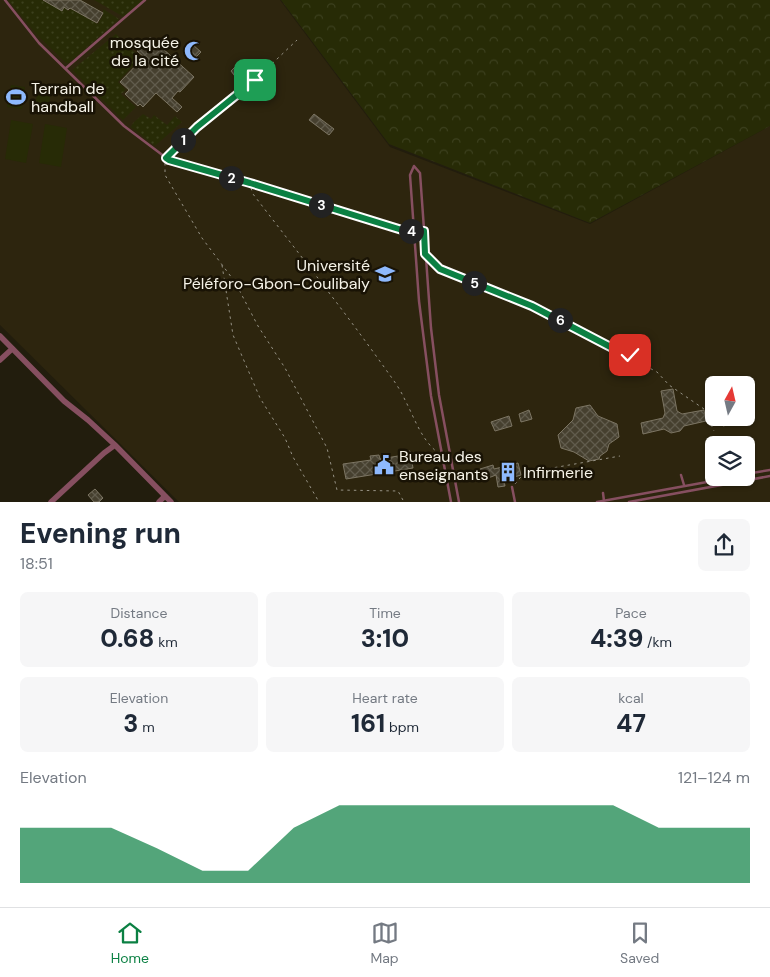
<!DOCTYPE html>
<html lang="en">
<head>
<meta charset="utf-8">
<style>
  :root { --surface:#fff; --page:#f6f6f7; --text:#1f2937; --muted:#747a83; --line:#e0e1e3; --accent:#0b8043 }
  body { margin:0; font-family:"DM Sans",sans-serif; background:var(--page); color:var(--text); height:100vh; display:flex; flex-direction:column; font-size:19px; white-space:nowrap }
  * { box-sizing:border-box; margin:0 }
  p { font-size:16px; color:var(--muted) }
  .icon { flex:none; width:28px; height:28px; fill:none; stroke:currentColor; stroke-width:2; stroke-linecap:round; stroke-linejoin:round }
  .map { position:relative; height:502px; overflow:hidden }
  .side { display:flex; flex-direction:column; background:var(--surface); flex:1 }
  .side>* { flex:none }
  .needle { width:32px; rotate:8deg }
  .tools { position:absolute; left:705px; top:376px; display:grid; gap:10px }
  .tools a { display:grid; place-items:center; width:50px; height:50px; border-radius:8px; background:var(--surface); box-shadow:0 1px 4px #0004; font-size:25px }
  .pin { position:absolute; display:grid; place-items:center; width:42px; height:42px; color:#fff; margin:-21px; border-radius:10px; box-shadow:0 2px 8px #0006 }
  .km { position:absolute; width:25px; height:25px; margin:-12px; border-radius:50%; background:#222; color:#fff; font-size:14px; line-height:25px; text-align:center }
  .round { display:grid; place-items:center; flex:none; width:52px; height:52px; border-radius:8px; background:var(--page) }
  .headline { display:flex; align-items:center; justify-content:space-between; height:85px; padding:0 20px }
  h1 { font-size:28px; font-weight:800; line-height:38px }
  .stats { display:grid; grid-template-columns:repeat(3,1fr); gap:8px; height:85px; padding:5px 20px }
  .stats div { display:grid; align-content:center; border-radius:8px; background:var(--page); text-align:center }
  .stats b { font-size:25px; font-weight:800 }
  .stats small { font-size:14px; font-weight:400 }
  .stats p { font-size:14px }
  .chart { height:140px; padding:10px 20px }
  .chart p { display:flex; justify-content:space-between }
  .chart svg { width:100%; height:90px; margin-top:5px; fill:var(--accent); opacity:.7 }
  .dock { display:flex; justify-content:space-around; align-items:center; height:70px; border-top:1px solid var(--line); background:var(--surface); font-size:14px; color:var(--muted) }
  .dock a { display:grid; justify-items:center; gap:2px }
  .dock .selected { color:var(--accent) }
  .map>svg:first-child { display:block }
  .built { fill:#2d250e; fill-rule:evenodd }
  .grass { fill:url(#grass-dots) }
  .forest { fill:url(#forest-crowns) }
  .garden { fill:#272b06 }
  .building { fill:url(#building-cross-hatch); stroke:#7c7563 }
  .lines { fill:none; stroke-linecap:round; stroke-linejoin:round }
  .path { stroke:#969285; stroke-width:1; stroke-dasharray:2.5 4; stroke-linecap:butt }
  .service { stroke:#864f60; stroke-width:2.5 }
  .minor { stroke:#864f60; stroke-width:5.5 }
  .route-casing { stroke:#fff; stroke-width:10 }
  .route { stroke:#0b8043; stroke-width:6 }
  .labels { text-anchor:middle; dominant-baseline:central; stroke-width:5; stroke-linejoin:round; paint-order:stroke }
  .poi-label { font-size:16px; fill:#f6f3e8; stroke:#191305; text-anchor:start }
</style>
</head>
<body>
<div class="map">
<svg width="770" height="502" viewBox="0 0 770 502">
  <defs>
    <pattern id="grass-dots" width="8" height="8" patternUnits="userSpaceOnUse" patternTransform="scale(1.25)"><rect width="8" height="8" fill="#272b06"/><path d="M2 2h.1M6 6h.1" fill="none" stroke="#3c401e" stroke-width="1.8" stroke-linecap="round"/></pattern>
    <pattern id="forest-crowns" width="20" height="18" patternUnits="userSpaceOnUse" patternTransform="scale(1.25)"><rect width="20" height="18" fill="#272b06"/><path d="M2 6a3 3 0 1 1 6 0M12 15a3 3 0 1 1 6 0" fill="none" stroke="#3c401e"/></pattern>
    <pattern id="building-cross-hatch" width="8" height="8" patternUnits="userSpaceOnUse" patternTransform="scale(1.25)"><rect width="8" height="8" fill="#46402f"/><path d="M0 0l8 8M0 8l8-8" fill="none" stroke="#615c4d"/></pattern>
  </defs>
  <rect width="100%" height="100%" fill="#221d0d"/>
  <path class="built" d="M 0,0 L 280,0 L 390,147 L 590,224 L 770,126 L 770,502 L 179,502 L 0,325 ZM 714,385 L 746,385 L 746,418 L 714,418 ZM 714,445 L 746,445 L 746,478 L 714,478 Z"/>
  <path class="grass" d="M 8,0 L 42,0 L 62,11 L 64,8 L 69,11 L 71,9 L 98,24 L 103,15 L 103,9 L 119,19 L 69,63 L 66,63 L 37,35 Z
    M 94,0 L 144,0 L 124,17 Z
    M 116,34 L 140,58 L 118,82 L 126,90 L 121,94 L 136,107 L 123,120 L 72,70 Z
    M 143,114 L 151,119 L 154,115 L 167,125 L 175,116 L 182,122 L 155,146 L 131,127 L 133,123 Z"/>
  <path class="forest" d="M 281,0 L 770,0 L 770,126 L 590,223 L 389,144 Z"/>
  <path class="garden" d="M 11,85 L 25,87 L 22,109 L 7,107 Z
    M 38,90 L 51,92 L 47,114 L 34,111 Z
    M 11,120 L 33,124 L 26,163 L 5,159 Z
    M 45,124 L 67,128 L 61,167 L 39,163 Z"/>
  <path class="building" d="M 43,0 L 80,0 L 103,13 L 97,23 L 70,8 L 68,10 L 64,7 L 62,11 Z
    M 150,37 L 194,77 L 180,92 L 178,91 L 172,98 L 182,107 L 177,112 L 156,93 L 143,107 L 140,104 L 138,106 L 125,94 L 129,90 L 120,82 L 144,57 L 137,51 Z
    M 193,45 L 201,52 L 195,58 L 187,50 Z
    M 241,61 L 251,70 L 237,79 L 231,71 Z
    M 314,114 L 334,129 L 329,135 L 309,120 Z
    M 673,389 L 677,411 L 682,414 L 704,410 L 706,421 L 684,426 L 680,431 L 671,433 L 664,429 L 643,434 L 641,423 L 663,418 L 665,413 L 661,391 Z
    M 746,394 L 748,394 L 754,419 L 723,426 L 721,418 L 746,418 Z
    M 590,405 L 598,416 L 617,424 L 619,437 L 609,444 L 607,451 L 600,456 L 599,459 L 589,461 L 574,452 L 561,448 L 558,435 L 573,420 L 576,408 Z
    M 529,410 L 532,419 L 521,422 L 519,414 Z
    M 509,416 L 512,426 L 495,431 L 491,422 Z
    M 410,451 L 413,468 L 346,479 L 343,464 L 371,460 L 370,456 L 379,455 L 380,459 L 404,455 L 404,452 Z
    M 518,463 L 521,475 L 504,480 L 505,486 L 498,487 L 496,475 L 483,480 L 480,469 L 493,465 L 494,469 Z
    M 95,489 L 103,498 L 99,502 L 94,502 L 88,495 Z"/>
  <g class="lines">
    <path class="path" d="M 169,153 L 197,127 L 255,80 L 297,40
      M 165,163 L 165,175 L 202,238 L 235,282 L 258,326 L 285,368 L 327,448 L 337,490 L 398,491 L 404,502
      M 251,188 L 253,194 C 299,254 346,313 389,374 C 395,382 401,391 405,400 C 414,417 421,439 437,452
      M 431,260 L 439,269 L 532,306 L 622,353 L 631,355 L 638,362 L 657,372 L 669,385 L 704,409 L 714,431
      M 222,265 L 233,335 L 260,398 L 285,438 L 293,457 L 319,502
      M 515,484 L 524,473 L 620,456"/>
    <path class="service" d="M 5,0 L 39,43 L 124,126 L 169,160 L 249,183 L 402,230 L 423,231
      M 66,68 L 145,0
      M 746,474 L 770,470
      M 681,475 L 684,485
      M 512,487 L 515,502
      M 603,493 L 604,501
      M 451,502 L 431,396 L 419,301 L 410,175 L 414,166 L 420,173 L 431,328 L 439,395 L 459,502
      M 597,502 L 729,478
      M 629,502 L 770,476"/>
    <path class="minor" d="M 0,336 L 64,401 L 88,420 L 115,445 L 171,502
      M 0,360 L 12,349
      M 51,502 L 104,453 L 115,445
      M 159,502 L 165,496"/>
  </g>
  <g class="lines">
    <defs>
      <path id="route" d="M 255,80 L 197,127 L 166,158 L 169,160 L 250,183 L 402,230 L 424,231 L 425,254 L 440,269 L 532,306 L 622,353 L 630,355"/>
    </defs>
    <use href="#route" class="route-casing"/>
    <use href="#route" class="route"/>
  </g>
  <defs>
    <symbol id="mosque-bare" viewBox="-9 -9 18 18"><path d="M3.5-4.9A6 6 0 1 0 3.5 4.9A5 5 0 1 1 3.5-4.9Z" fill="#8eb9fd" stroke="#191305" stroke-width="2.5" paint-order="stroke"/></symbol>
    <symbol id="stadium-bare" viewBox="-9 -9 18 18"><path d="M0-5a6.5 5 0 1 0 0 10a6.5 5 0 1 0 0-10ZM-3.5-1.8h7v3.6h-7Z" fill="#8eb9fd" stroke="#191305" stroke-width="2.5" paint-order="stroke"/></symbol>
    <symbol id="university-bare" viewBox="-9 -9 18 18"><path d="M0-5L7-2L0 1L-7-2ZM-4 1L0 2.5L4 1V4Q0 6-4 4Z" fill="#8eb9fd" stroke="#191305" stroke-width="2.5" paint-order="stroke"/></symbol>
    <symbol id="civic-bare" viewBox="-9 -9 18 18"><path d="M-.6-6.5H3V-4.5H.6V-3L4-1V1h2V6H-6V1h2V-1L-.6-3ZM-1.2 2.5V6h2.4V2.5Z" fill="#8eb9fd" stroke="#191305" stroke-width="2.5" paint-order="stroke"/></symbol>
    <symbol id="building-bare" viewBox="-9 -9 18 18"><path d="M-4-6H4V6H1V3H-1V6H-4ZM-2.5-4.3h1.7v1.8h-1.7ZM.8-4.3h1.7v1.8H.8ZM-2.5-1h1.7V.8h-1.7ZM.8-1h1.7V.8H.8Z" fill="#8eb9fd" stroke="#191305" stroke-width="2.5" paint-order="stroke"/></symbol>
  </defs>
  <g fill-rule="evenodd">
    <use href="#mosque-bare" x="180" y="37" width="28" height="28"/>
    <use href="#stadium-bare" x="2" y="83" width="28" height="28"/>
    <use href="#university-bare" x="371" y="260" width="28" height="28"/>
    <use href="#civic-bare" x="370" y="451" width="28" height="28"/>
    <use href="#building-bare" x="494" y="458" width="28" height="28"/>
  </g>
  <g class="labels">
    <g class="poi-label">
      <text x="179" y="42" text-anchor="end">mosquée<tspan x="179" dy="18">de la cité</tspan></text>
      <text x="31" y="88">Terrain de<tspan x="31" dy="18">handball</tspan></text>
      <text x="370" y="265" text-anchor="end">Université<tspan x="370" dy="18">Péléforo-Gbon-Coulibaly</tspan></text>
      <text x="399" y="456">Bureau des<tspan x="399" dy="18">enseignants</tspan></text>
      <text x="523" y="472">Infirmerie</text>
    </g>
  </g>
</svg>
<div class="tools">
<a><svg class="needle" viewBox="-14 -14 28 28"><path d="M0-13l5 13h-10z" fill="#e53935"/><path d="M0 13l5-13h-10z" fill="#747a83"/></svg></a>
<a><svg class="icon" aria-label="layers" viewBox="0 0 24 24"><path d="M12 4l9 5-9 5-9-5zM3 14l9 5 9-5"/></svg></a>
</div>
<div class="pin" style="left:255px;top:80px;background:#1e9e55"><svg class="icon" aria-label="arrive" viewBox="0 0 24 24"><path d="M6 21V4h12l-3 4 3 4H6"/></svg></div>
<div class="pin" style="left:630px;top:355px;background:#d93025"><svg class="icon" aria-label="check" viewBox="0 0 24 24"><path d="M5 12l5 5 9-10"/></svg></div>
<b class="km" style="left:183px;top:140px">1</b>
<b class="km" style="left:231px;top:178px">2</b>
<b class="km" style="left:321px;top:205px">3</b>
<b class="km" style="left:411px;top:231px">4</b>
<b class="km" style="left:474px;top:283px">5</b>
<b class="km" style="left:560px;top:320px">6</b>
</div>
<section class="side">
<div class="headline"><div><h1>Evening run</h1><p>18:51</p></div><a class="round"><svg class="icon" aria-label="share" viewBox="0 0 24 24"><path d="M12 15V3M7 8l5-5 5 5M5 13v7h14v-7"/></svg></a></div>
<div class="stats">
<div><p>Distance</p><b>0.68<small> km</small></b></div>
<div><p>Time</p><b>3:10</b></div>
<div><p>Pace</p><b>4:39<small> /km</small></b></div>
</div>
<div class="stats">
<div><p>Elevation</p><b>3<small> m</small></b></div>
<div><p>Heart rate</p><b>161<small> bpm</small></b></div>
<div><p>kcal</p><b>47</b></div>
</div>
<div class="chart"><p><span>Elevation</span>121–124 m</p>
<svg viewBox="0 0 160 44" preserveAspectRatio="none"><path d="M0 44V17L10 17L20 17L30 27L40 38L50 38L60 17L70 6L80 6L90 6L100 6L110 6L120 6L130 6L140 17L150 17L160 17V44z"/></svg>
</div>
</section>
<nav class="dock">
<a class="selected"><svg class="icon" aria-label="home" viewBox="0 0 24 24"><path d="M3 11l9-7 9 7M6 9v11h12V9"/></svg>Home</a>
<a><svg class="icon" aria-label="map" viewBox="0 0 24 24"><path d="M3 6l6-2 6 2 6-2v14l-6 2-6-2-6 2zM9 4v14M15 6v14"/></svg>Map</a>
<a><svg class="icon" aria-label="saved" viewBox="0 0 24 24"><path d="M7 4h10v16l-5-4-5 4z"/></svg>Saved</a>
</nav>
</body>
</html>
